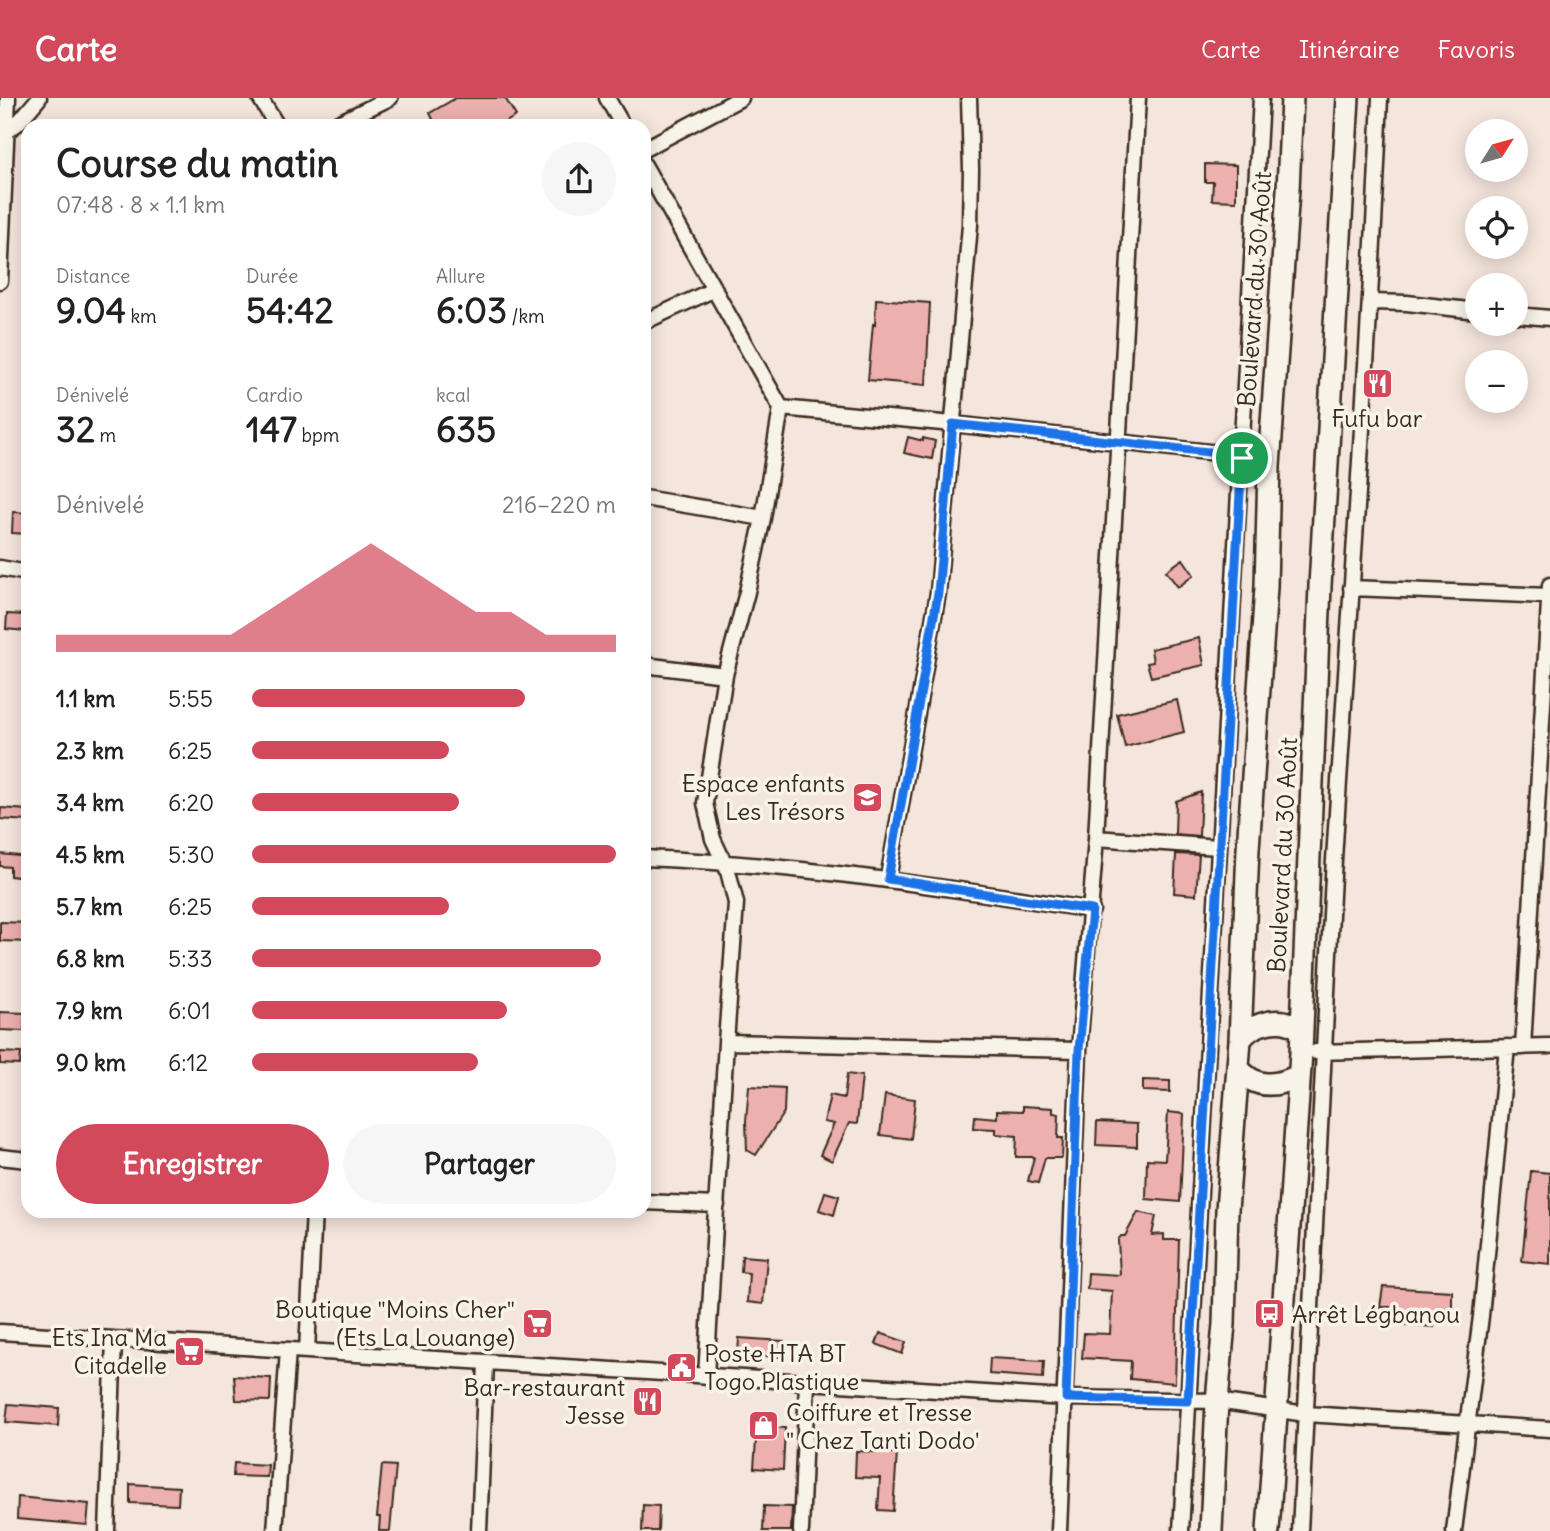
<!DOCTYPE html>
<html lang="fr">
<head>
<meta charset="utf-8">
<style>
  :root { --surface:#fff; --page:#f6f6f6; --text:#222; --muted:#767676; --accent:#d1495b }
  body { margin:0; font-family:Delius,sans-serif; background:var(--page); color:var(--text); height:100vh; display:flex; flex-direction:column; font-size:26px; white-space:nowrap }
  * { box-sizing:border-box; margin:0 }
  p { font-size:23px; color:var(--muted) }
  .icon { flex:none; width:38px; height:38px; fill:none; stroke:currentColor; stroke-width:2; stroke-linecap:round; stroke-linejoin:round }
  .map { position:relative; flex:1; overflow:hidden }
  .side { position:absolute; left:21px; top:21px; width:630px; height:1099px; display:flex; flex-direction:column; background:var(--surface); border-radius:21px; box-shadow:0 4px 18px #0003 }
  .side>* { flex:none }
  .needle { width:46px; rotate:53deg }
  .tools { position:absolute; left:1465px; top:21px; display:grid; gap:14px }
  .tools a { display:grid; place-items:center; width:63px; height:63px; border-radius:50%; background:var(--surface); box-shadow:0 4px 18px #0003; font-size:35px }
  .pin { position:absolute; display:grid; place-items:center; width:60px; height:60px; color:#fff; margin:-30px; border:4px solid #fff; border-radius:50%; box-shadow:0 2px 7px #0007 }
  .round { display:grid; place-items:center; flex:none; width:74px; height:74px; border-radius:37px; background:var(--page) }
  .headline { display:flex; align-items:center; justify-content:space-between; height:119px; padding:0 35px }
  h1 { font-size:38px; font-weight:700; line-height:52px }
  .metrics { display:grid; grid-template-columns:repeat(3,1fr); gap:10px; height:119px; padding:7px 35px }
  .metrics div { display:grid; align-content:center }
  .metrics b { font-size:35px; font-weight:700 }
  .metrics small { font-size:19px; font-weight:400 }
  .metrics p { font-size:19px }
  .chart { height:196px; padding:14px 35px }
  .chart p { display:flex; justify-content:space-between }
  .chart svg { width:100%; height:126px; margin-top:7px; fill:var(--accent); opacity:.7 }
  .cta { display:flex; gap:14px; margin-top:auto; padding:14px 35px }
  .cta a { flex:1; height:80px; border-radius:42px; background:var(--accent); color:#fff; font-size:28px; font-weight:700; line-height:80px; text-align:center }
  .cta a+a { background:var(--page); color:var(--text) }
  ul { padding:0 35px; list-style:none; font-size:23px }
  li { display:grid; grid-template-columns:112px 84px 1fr; align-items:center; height:52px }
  li i { height:18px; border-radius:9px; background:var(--accent) }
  header { display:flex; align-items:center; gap:42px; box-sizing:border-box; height:98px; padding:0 35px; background:var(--accent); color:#fff }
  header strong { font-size:33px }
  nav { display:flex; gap:38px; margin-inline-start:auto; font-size:24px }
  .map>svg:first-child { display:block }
  .building { fill:#ecb0af; stroke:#3b2a1e; stroke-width:2 }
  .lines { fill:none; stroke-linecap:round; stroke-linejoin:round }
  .minor-casing { stroke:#3b2a1e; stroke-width:19 }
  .highway-casing { stroke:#3b2a1e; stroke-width:26 }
  .minor { stroke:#f7f3e8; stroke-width:14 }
  .highway { stroke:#f7f3e8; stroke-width:21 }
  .route-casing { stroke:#fff; stroke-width:14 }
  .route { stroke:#1a73e8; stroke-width:9 }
  .labels { text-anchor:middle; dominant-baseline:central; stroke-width:7; stroke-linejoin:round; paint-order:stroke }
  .street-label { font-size:24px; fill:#3b2a1e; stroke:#f7f3e8 }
  .poi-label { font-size:24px; fill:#3b2a1e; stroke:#f7f3e8; text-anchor:end }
</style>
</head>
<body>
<header>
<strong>Carte</strong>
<nav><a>Carte</a><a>Itinéraire</a><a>Favoris</a></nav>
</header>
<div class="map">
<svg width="1550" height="1433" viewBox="0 0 1550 1433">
  <rect width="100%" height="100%" fill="#f5e6dd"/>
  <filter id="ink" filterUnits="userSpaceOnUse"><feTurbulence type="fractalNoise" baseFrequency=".0143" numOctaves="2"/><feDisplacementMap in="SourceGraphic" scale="14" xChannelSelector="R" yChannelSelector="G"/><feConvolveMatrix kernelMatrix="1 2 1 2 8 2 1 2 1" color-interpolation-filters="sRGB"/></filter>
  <g filter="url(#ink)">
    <path class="building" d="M 456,0 L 505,0 L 516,18 L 499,28 L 436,28 L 430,15 Z
      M 1205,66 L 1236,67 L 1236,103 L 1212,102 L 1213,84 L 1205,84 Z
      M 876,201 L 930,205 L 926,287 L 868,282 L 873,226 L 875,227 Z
      M 908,339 L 923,343 L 923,340 L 935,343 L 932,361 L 904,355 Z
      M 13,414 L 28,415 L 28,436 L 12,435 Z
      M 1183,461 L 1194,477 L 1178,489 L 1166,473 Z
      M 7,516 L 26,517 L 25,533 L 6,531 Z
      M 1199,540 L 1204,567 L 1151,579 L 1147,565 L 1153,564 L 1151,551 Z
      M 1177,602 L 1184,634 L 1125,649 L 1117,616 Z
      M 1201,694 L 1199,738 L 1175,736 L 1176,703 Z
      M 1,710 L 28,712 L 28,723 L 0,721 Z
      M 0,756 L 28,759 L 28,780 L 10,778 L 10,769 L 0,768 Z
      M 1176,756 L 1199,757 L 1196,797 L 1174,795 Z
      M 0,824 L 28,825 L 28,844 L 0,843 Z
      M 0,914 L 25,915 L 24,933 L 0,932 Z
      M 0,954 L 21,955 L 20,967 L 0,966 Z
      M 847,976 L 862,978 L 857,1026 L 849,1025 L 832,1063 L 820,1057 L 834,1026 L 824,1024 L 830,997 L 844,1000 Z
      M 1143,982 L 1170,983 L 1170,994 L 1143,993 Z
      M 749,988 L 785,990 L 784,1014 L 756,1057 L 747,1052 L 746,1023 Z
      M 885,997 L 915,1001 L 911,1041 L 880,1037 Z
      M 1023,1008 L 1053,1010 L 1053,1015 L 1059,1016 L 1058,1040 L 1063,1040 L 1062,1060 L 1045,1060 L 1038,1085 L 1028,1083 L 1034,1059 L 1016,1059 L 1017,1038 L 996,1036 L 996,1031 L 974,1030 L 975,1018 L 997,1020 L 997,1012 L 1023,1013 Z
      M 1168,1014 L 1184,1016 L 1180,1104 L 1146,1101 L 1147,1061 L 1165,1062 Z
      M 1097,1024 L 1137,1026 L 1137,1049 L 1096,1047 Z
      M 1531,1073 L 1550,1075 L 1550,1166 L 1522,1163 Z
      M 825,1094 L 839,1098 L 834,1117 L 819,1112 Z
      M 1138,1114 L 1156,1118 L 1152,1137 L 1164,1136 L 1164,1142 L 1179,1142 L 1175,1285 L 1130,1281 L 1131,1263 L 1082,1260 L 1084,1235 L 1110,1236 L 1112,1193 L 1087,1191 L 1088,1175 L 1120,1177 L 1118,1142 L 1121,1138 L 1125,1138 Z
      M 742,1158 L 767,1160 L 763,1206 L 747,1204 L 749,1175 L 741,1174 Z
      M 1383,1189 L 1452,1193 L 1452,1212 L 1439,1209 L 1434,1229 L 1386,1225 L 1390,1209 L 1380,1209 Z
      M 880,1235 L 906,1244 L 902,1256 L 876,1246 Z
      M 739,1240 L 784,1243 L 784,1259 L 738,1257 Z
      M 990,1260 L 1044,1263 L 1043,1280 L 989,1276 Z
      M 234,1278 L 271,1280 L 270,1303 L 236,1302 Z
      M 8,1306 L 59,1310 L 58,1328 L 6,1324 Z
      M 757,1329 L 785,1330 L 783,1372 L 754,1370 Z
      M 856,1353 L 897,1355 L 893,1413 L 878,1412 L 880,1380 L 855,1379 Z
      M 234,1365 L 268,1367 L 267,1379 L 233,1378 Z
      M 382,1367 L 396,1368 L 390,1433 L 379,1433 L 380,1419 L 377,1419 Z
      M 130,1386 L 179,1389 L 178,1407 L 130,1405 Z
      M 18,1399 L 89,1406 L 87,1427 L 17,1421 Z
      M 643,1407 L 659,1408 L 658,1433 L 642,1433 Z
      M 764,1408 L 792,1409 L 791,1433 L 763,1433 Z"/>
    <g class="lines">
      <defs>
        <path id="minor" d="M 260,0 L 277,28
          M 607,0 L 623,28
          M 332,28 L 390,0
          M 0,38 L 18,25 L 39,0
          M 644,51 L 741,0
          M 644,67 L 781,310 L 953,326 L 1227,356 L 1242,361
          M 0,183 L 8,0
          M 1372,204 L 1407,205 L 1477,213
          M 1516,217 L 1550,220
          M 644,224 L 715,191
          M 644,400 L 763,420
          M 0,470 L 28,475
          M 1351,490 L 1550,498
          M 644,567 L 725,577
          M 1096,740 L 1218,749
          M 644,760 C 795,766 943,789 1092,812
          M 888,781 L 938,495 L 970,127 L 971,71 L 969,0
          M 726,944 L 1079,952
          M 1523,949 L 1550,487
          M 1316,954 L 1550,948
          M 0,1059 L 28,1062
          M 644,1104 L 717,1107
          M 0,1234 L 1066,1300 L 1217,1303 L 1306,1316 L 1550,1331
          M 307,1253 L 314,1113
          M 706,1278 L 726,944 L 736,805 L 728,773 L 713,741 L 705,705 L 725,577 L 747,494 L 763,420 L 781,310
          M 107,1433 L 114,1241
          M 275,1433 L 288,1252
          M 479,1433 L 486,1264
          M 801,1433 L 807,1284
          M 1059,1433 L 1079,952 L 1096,740 L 1138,0
          M 1181,1433 L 1261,0
          M 1300,1433 C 1312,1215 1320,996 1333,778 C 1349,518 1369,259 1380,0
          M 1454,1433 L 1481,1218 L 1507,949"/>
        <path id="highway" d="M 1240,942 C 1252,924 1283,917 1300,931
          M 1238,970 C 1255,991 1276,989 1298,978
          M 1211,1433 L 1217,1303 L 1224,1226 L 1227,1112 L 1240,942 L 1248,751 L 1266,489 L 1269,368 L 1288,92 L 1292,0
          M 1268,1433 L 1301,955 L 1320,488 L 1348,0"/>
      </defs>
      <use href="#minor" class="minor-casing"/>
      <use href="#highway" class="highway-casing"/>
      <use href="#minor" class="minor"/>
      <use href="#highway" class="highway"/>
    </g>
  </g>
  <g class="lines" filter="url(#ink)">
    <defs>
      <path id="route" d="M 953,326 L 1227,356 L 1242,360 L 1188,1303 L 1066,1300 L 1079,952 L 1092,812 L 888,781 L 938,495 Z"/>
    </defs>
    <use href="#route" class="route-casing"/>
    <use href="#route" class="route"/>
  </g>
  <defs>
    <symbol id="restaurant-square" viewBox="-11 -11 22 22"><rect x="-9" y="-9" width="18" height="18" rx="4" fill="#d1495b" stroke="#f7f3e8"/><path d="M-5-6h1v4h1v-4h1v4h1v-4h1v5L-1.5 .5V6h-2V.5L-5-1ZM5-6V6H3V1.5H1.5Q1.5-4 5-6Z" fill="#fff"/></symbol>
    <symbol id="school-square" viewBox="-11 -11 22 22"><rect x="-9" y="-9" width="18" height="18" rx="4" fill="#d1495b" stroke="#f7f3e8"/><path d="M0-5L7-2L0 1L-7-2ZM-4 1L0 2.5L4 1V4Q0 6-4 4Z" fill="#fff"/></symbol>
    <symbol id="bus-square" viewBox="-11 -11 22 22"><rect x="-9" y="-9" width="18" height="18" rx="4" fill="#d1495b" stroke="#f7f3e8"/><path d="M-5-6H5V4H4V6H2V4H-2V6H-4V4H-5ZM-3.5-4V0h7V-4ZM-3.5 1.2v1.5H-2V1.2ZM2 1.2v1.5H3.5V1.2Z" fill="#fff"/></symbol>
    <symbol id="supermarket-square" viewBox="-11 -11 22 22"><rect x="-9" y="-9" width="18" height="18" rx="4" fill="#d1495b" stroke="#f7f3e8"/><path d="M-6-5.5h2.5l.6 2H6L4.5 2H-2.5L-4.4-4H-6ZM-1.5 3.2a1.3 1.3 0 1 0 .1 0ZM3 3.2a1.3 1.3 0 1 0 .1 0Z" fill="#fff"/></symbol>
    <symbol id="civic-square" viewBox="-11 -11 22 22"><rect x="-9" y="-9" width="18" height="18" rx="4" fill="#d1495b" stroke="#f7f3e8"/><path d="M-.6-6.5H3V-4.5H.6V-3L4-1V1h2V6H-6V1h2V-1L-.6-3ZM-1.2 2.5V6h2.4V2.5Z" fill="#fff"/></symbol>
    <symbol id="shop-square" viewBox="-11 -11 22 22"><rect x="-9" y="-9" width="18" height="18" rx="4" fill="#d1495b" stroke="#f7f3e8"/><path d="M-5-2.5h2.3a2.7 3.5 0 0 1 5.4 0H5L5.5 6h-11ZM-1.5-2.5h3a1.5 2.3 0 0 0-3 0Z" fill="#fff"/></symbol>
  </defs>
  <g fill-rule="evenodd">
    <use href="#restaurant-square" x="1360" y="268" width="35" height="35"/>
    <use href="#school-square" x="850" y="682" width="35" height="35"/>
    <use href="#bus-square" x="1252" y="1198" width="35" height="35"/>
    <use href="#supermarket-square" x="520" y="1208" width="35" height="35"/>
    <use href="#supermarket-square" x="172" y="1236" width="35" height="35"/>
    <use href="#civic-square" x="664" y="1252" width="35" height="35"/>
    <use href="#restaurant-square" x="630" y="1286" width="35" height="35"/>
    <use href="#shop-square" x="746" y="1310" width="35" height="35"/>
  </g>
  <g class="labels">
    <g class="street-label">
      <text transform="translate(1254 191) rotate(-86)">Boulevard du 30 Août</text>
      <text transform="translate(1282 757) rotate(-87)">Boulevard du 30 Août</text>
    </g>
    <g class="poi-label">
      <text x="1377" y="320" text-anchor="middle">Fufu bar</text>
      <text x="845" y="685">Espace enfants<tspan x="845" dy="28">Les Trésors</tspan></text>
      <text x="515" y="1211">Boutique "Moins Cher"<tspan x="515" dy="28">(Ets La Louange)</tspan></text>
      <text x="1292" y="1216" text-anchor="start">Arrêt Légbanou</text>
      <text x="167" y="1239">Ets Ina Ma<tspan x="167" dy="28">Citadelle</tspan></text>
      <text x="704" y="1255" text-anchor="start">Poste HTA BT<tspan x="704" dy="28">Togo Plastique</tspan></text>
      <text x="625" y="1289">Bar-restaurant<tspan x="625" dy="28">Jesse</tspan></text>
      <text x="786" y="1314" text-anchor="start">Coiffure et Tresse<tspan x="786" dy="28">" Chez Tanti Dodo'</tspan></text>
    </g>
  </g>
</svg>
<div class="tools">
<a><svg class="needle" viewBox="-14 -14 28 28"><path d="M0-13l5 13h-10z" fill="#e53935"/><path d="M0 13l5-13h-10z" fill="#767676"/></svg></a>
<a><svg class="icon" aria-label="locate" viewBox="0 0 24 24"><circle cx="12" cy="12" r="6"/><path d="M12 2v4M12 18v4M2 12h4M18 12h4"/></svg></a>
<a>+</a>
<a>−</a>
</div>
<div class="pin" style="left:1242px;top:360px;background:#1e9e55"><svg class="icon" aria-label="arrive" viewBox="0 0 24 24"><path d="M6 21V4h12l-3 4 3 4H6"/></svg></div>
<section class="side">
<div class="headline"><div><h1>Course du matin</h1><p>07:48 · 8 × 1.1 km</p></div><a class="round"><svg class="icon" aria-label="share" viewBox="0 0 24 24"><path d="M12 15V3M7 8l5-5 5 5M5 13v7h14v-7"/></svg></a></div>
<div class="metrics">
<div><p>Distance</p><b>9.04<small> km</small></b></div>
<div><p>Durée</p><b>54:42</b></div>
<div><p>Allure</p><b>6:03<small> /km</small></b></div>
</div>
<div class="metrics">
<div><p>Dénivelé</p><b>32<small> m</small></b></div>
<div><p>Cardio</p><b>147<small> bpm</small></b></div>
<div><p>kcal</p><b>635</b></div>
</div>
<div class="chart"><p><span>Dénivelé</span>216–220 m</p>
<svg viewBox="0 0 160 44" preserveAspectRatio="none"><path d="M0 44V38L10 38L20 38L30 38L40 38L50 38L60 30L70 22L80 14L90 6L100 14L110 22L120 30L130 30L140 38L150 38L160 38V44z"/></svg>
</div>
<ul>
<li><b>1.1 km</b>5:55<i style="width:75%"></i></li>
<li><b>2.3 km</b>6:25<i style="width:54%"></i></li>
<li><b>3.4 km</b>6:20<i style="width:57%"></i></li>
<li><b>4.5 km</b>5:30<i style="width:100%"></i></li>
<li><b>5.7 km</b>6:25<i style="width:54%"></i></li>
<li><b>6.8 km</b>5:33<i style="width:96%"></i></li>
<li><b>7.9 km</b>6:01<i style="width:70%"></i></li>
<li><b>9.0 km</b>6:12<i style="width:62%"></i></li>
</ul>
<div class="cta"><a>Enregistrer</a><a>Partager</a></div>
</section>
</div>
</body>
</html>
